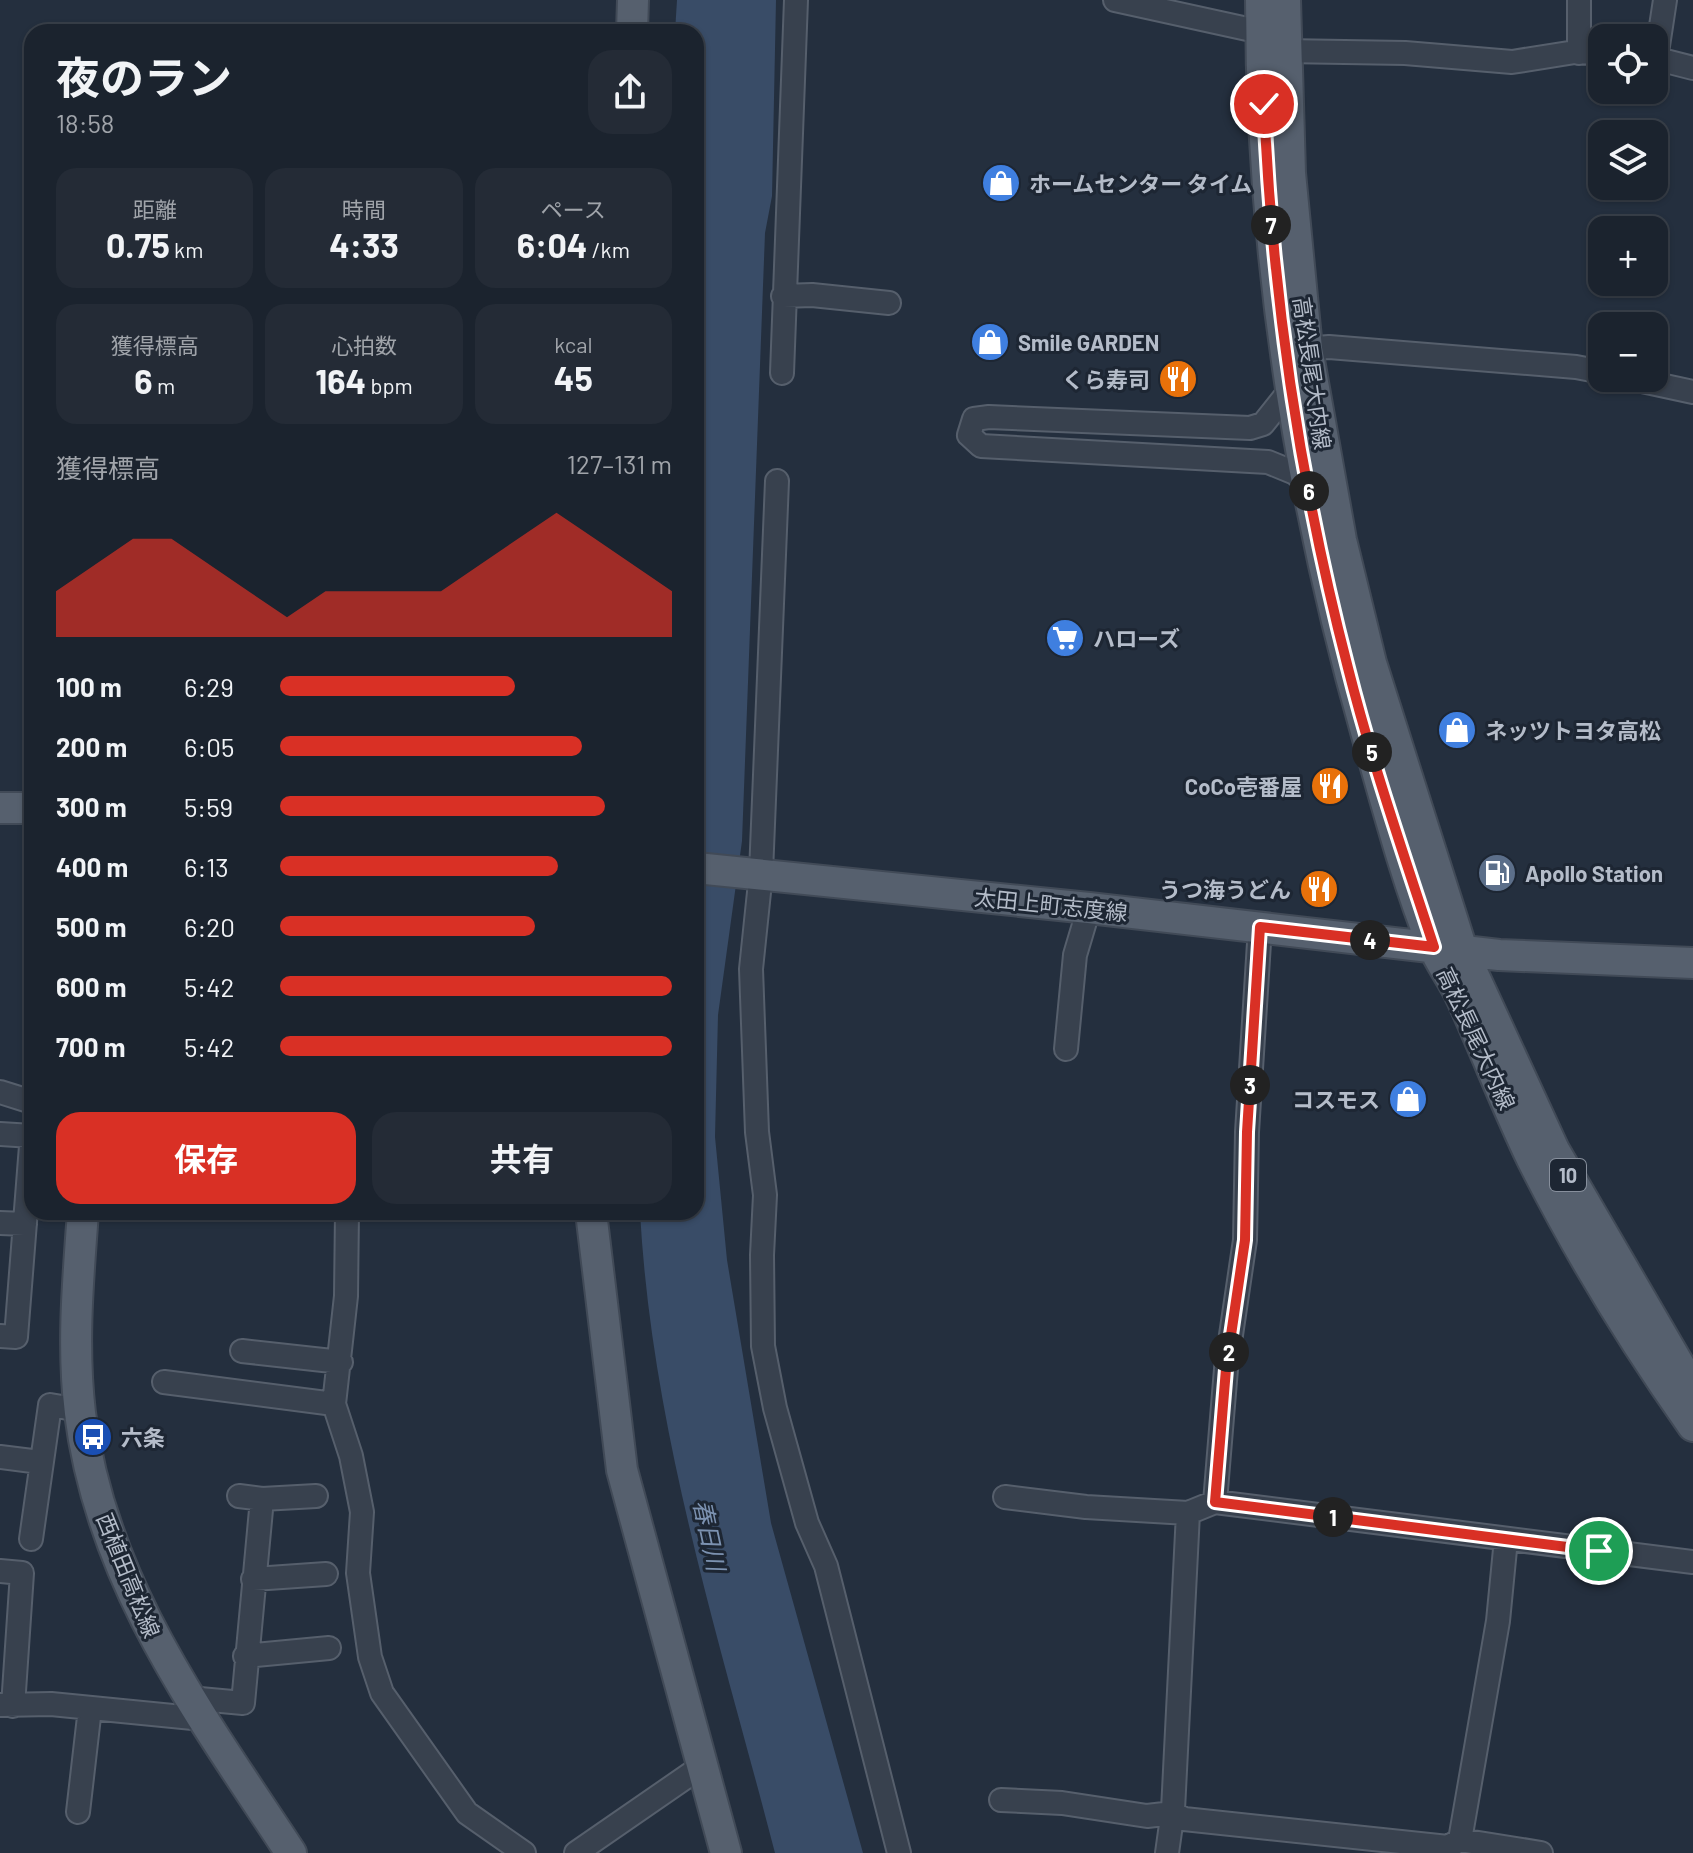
<!DOCTYPE html>
<html lang="ja">
<head>
<meta charset="utf-8">
<style>
  :root { --surface:#1b232e; --page:#242b36; --text:#f1f3f6; --muted:#a0a4aa; --line:#39404a; --accent:#d93025 }
  body { margin:0; font-family:Barlow,"Noto Sans JP",sans-serif; background:var(--page); color:var(--text); height:100vh; display:flex; flex-direction:column; font-size:30px; white-space:nowrap }
  * { box-sizing:border-box; margin:0 }
  p { font-size:26px; color:var(--muted) }
  .icon { flex:none; width:44px; height:44px; fill:none; stroke:currentColor; stroke-width:2; stroke-linecap:round; stroke-linejoin:round }
  .map { position:relative; flex:1; overflow:hidden }
  .drawer { position:absolute; left:24px; top:24px; width:680px; height:1196px; display:flex; flex-direction:column; background:var(--surface); border-radius:24px; box-shadow:0 2px 6px #0004,0 0 0 2px var(--line) }
  .drawer>* { flex:none }
  .fabs { position:absolute; left:1588px; top:24px; display:grid; gap:16px }
  .fabs a { display:grid; place-items:center; width:80px; height:80px; border-radius:16px; background:var(--surface); box-shadow:0 2px 6px #0004,0 0 0 2px var(--line); font-size:40px }
  .pin { position:absolute; display:grid; place-items:center; width:68px; height:68px; color:#fff; margin:-34px; border:4px solid #fff; border-radius:50%; box-shadow:0 2px 8px #0007 }
  .km { position:absolute; width:40px; height:40px; margin:-20px; border-radius:50%; background:#222; color:#fff; font-size:22px; line-height:40px; text-align:center }
  .round { display:grid; place-items:center; flex:none; width:84px; height:84px; border-radius:24px; background:var(--page) }
  .headline { display:flex; align-items:center; justify-content:space-between; height:136px; padding:0 32px }
  h1 { font-size:44px; font-weight:700; line-height:60px }
  .stats { display:grid; grid-template-columns:repeat(3,1fr); gap:12px; height:136px; padding:8px 32px }
  .stats div { display:grid; align-content:center; border-radius:20px; background:var(--page); text-align:center }
  .stats b { font-size:34px; font-weight:700 }
  .stats small { font-size:22px; font-weight:400 }
  .stats p { font-size:22px }
  .chart { height:224px; padding:16px 32px }
  .chart p { display:flex; justify-content:space-between }
  .chart svg { width:100%; height:144px; margin-top:8px; fill:var(--accent); opacity:.7 }
  .primary-button { display:flex; gap:16px; margin-top:auto; padding:16px 32px }
  .primary-button a { flex:1; height:92px; border-radius:24px; background:var(--accent); color:#fff; font-size:32px; font-weight:700; line-height:92px; text-align:center }
  .primary-button a+a { background:var(--page); color:var(--text) }
  ul { padding:0 32px; list-style:none; font-size:26px }
  li { display:grid; grid-template-columns:128px 96px 1fr; align-items:center; height:60px }
  li i { height:20px; border-radius:10px; background:var(--accent) }
  .map>svg:first-child { display:block }
  .water { fill:#394c67 }
  .lines { fill:none; stroke-linecap:round; stroke-linejoin:round }
  .minor-casing { stroke:#565f6c; stroke-width:26 }
  .major-casing { stroke:#414a57; stroke-width:34 }
  .minor { stroke:#38414e; stroke-width:22 }
  .major { stroke:#56606e; stroke-width:30 }
  .route-casing { stroke:#fff; stroke-width:16 }
  .route { stroke:#d93025; stroke-width:10 }
  .labels { text-anchor:middle; dominant-baseline:central; stroke-width:6; stroke-linejoin:round; paint-order:stroke }
  .shield { fill:#1d2633; stroke:#878f9c; stroke-width:2 }
  .shield-label { font-size:20px; font-weight:bold; fill:#b4bcc9 }
  .poi-label { font-size:22px; font-weight:bold; fill:#b4bcc9; stroke:#1d2633; text-anchor:start }
  .street-label { font-size:22px; fill:#b4bcc9; stroke:#1d2633 }
  .water-label { font-size:24px; font-style:italic; fill:#7c92b1; stroke:#1d2633 }
</style>
</head>
<body>
<div class="map">
<svg width="1693" height="1853" viewBox="0 0 1693 1853">
  <rect width="100%" height="100%" fill="#242f3e"/>
  <path class="water" d="M 677,0 L 776,0 L 772,196 L 765,233 L 742,841 L 718,1015 L 715,1137 L 727,1260 L 771,1523 L 863,1853 L 775,1853 C 720,1641 652,1432 640,1212 L 696,1212 L 696,32 L 675,32 Z"/>
  <g class="lines">
    <defs>
      <path id="minor" d="M 1115,0 L 1261,32 L 1284,51 L 1405,53 L 1512,62 L 1575,52 L 1602,53
        M 1579,0 L 1579,53
        M 1654,58 L 1693,68
        M 1656,59 L 1665,0
        M 783,296 L 812,295 L 889,303
        M 1293,350 L 1329,347 L 1576,367 L 1602,372
        M 782,373 L 796,0
        M 1628,378 L 1693,392
        M 1291,389 L 1263,424 L 1250,428 L 989,417 L 974,419 L 969,435 L 981,446 L 1268,462 L 1295,473 L 1308,484
        M 777,481 L 761,873 L 751,969 L 757,1132 L 765,1195 L 762,1255 L 763,1346 L 775,1408 L 807,1523 L 826,1566 L 899,1853
        M 1260,927 L 1247,1132 L 1245,1240 L 1226,1369 L 1215,1502 L 1693,1562
        M 1066,1049 L 1075,955 L 1089,908
        M 0,1092 L 32,1102
        M 0,1134 L 32,1136
        M 0,1223 L 25,1224
        M 0,1336 L 16,1337 L 32,1133
        M 242,1351 L 341,1362
        M 164,1382 L 334,1404 L 351,1456 L 362,1512 L 358,1573 L 370,1657 L 382,1693 L 467,1813 L 524,1853
        M 334,1404 L 346,1296 L 347,1212
        M 0,1457 L 40,1462
        M 239,1496 L 262,1499
        M 1005,1497 L 1086,1507 L 1188,1513
        M 31,1539 L 50,1405 L 80,1410
        M 1506,1539 L 1498,1621 L 1460,1840 L 1541,1853
        M 0,1571 L 22,1573 L 13,1706
        M 253,1579 L 326,1574
        M 245,1656 L 329,1648
        M 189,1698 L 243,1703 L 262,1499 L 316,1496
        M 0,1705 L 51,1704 L 203,1719
        M 1001,1800 L 1062,1803 L 1147,1816 L 1173,1813 L 1184,1819 L 1448,1847 L 1460,1840
        M 78,1812 L 90,1708
        M 576,1853 L 702,1766
        M 1167,1853 L 1173,1810 L 1188,1513 L 1215,1502"/>
      <path id="major" d="M 1261,0 C 1261,249 1299,496 1367,735 C 1387,805 1406,879 1433,946 C 1441,964 1454,981 1462,999 C 1486,1052 1507,1107 1532,1159 C 1578,1251 1634,1342 1693,1426
        M 1285,0 L 1290,173 L 1307,349 L 1341,540 L 1371,663 L 1462,950 L 1554,1150 L 1693,1389
        M 632,32 L 633,0
        M 0,808 L 32,808
        M 696,868 L 1089,908 L 1499,955 L 1693,963
        M 83,1212 C 78,1279 72,1346 80,1413 C 101,1583 200,1714 291,1853
        M 591,1212 L 622,1470 L 726,1853"/>
    </defs>
    <use href="#minor" class="minor-casing"/>
    <use href="#major" class="major-casing"/>
    <use href="#minor" class="minor"/>
    <use href="#major" class="major"/>
  </g>
  <g class="lines">
    <defs>
      <path id="route" d="M 1264,104 C 1272,295 1300,483 1348,668 C 1372,763 1404,855 1434,947 L 1260,927 L 1247,1132 L 1245,1240 L 1226,1369 L 1215,1502 L 1599,1551"/>
    </defs>
    <use href="#route" class="route-casing"/>
    <use href="#route" class="route"/>
  </g>
  <defs>
    <symbol id="shop-disc" viewBox="-11 -11 22 22"><circle r="9.5" fill="#3f7fe0" stroke="#1d2633"/><path d="M-5-2.5h2.3a2.7 3.5 0 0 1 5.4 0H5L5.5 6h-11ZM-1.5-2.5h3a1.5 2.3 0 0 0-3 0Z" fill="#fff"/></symbol>
    <symbol id="restaurant-disc" viewBox="-11 -11 22 22"><circle r="9.5" fill="#e8710a" stroke="#1d2633"/><path d="M-5-6h1v4h1v-4h1v4h1v-4h1v5L-1.5 .5V6h-2V.5L-5-1ZM5-6V6H3V1.5H1.5Q1.5-4 5-6Z" fill="#fff"/></symbol>
    <symbol id="supermarket-disc" viewBox="-11 -11 22 22"><circle r="9.5" fill="#3f7fe0" stroke="#1d2633"/><path d="M-6-5.5h2.5l.6 2H6L4.5 2H-2.5L-4.4-4H-6ZM-1.5 3.2a1.3 1.3 0 1 0 .1 0ZM3 3.2a1.3 1.3 0 1 0 .1 0Z" fill="#fff"/></symbol>
    <symbol id="fuel-disc" viewBox="-11 -11 22 22"><circle r="9.5" fill="#5c6f8a" stroke="#1d2633"/><path d="M-5.5-6h7V0h2V4h1.3V-2.5L3-4.5l.8-.8L6-3V5H2.5V1h-1V6h-7ZM-4.2-4.7v3.2H.2V-4.7Z" fill="#fff"/></symbol>
    <symbol id="bus-disc" viewBox="-11 -11 22 22"><circle r="9.5" fill="#1a4fb4" stroke="#1d2633"/><path d="M-5-6H5V4H4V6H2V4H-2V6H-4V4H-5ZM-3.5-4V0h7V-4ZM-3.5 1.2v1.5H-2V1.2ZM2 1.2v1.5H3.5V1.2Z" fill="#fff"/></symbol>
  </defs>
  <g fill-rule="evenodd">
    <use href="#shop-disc" x="979" y="161" width="44" height="44"/>
    <use href="#shop-disc" x="968" y="320" width="44" height="44"/>
    <use href="#restaurant-disc" x="1156" y="357" width="44" height="44"/>
    <use href="#supermarket-disc" x="1043" y="616" width="44" height="44"/>
    <use href="#shop-disc" x="1435" y="708" width="44" height="44"/>
    <use href="#restaurant-disc" x="1308" y="764" width="44" height="44"/>
    <use href="#fuel-disc" x="1475" y="851" width="44" height="44"/>
    <use href="#restaurant-disc" x="1297" y="867" width="44" height="44"/>
    <use href="#shop-disc" x="1386" y="1077" width="44" height="44"/>
    <use href="#bus-disc" x="71" y="1415" width="44" height="44"/>
  </g>
  <g class="labels">
    <rect class="shield" x="1550" y="1159" width="36" height="32" rx="6"/>
    <g class="shield-label">
      <text x="1568" y="1175">10</text>
    </g>
    <g class="poi-label">
      <text x="1029" y="183">ホームセンター タイム</text>
      <text x="1018" y="342">Smile GARDEN</text>
      <text x="1150" y="379" text-anchor="end">くら寿司</text>
      <text x="1093" y="638">ハローズ</text>
      <text x="1485" y="730">ネッツトヨタ高松</text>
      <text x="1302" y="786" text-anchor="end">CoCo壱番屋</text>
      <text x="1525" y="873">Apollo Station</text>
      <text x="1291" y="889" text-anchor="end">うつ海うどん</text>
      <text x="1380" y="1099" text-anchor="end">コスモス</text>
      <text x="121" y="1437">六条</text>
    </g>
    <g class="street-label">
      <text transform="translate(1313 373) rotate(82)">高松長尾大内線</text>
      <text transform="translate(1051 904) rotate(6)">太田上町志度線</text>
      <text transform="translate(1477 1038) rotate(65)">高松長尾大内線</text>
      <text transform="translate(129 1575) rotate(68)">西植田高松線</text>
    </g>
    <g class="water-label">
      <text transform="translate(710 1535) rotate(78)">春日川</text>
    </g>
  </g>
</svg>
<div class="fabs">
<a><svg class="icon" aria-label="locate" viewBox="0 0 24 24"><circle cx="12" cy="12" r="6"/><path d="M12 2v4M12 18v4M2 12h4M18 12h4"/></svg></a>
<a><svg class="icon" aria-label="layers" viewBox="0 0 24 24"><path d="M12 4l9 5-9 5-9-5zM3 14l9 5 9-5"/></svg></a>
<a>+</a>
<a>−</a>
</div>
<div class="pin" style="left:1599px;top:1551px;background:#1e9e55"><svg class="icon" aria-label="arrive" viewBox="0 0 24 24"><path d="M6 21V4h12l-3 4 3 4H6"/></svg></div>
<div class="pin" style="left:1264px;top:104px;background:#d93025"><svg class="icon" aria-label="check" viewBox="0 0 24 24"><path d="M5 12l5 5 9-10"/></svg></div>
<b class="km" style="left:1333px;top:1517px">1</b>
<b class="km" style="left:1229px;top:1352px">2</b>
<b class="km" style="left:1250px;top:1085px">3</b>
<b class="km" style="left:1370px;top:940px">4</b>
<b class="km" style="left:1372px;top:752px">5</b>
<b class="km" style="left:1309px;top:491px">6</b>
<b class="km" style="left:1271px;top:225px">7</b>
<section class="drawer">
<div class="headline"><div><h1>夜のラン</h1><p>18:58</p></div><a class="round"><svg class="icon" aria-label="share" viewBox="0 0 24 24"><path d="M12 15V3M7 8l5-5 5 5M5 13v7h14v-7"/></svg></a></div>
<div class="stats">
<div><p>距離</p><b>0.75<small> km</small></b></div>
<div><p>時間</p><b>4:33</b></div>
<div><p>ペース</p><b>6:04<small> /km</small></b></div>
</div>
<div class="stats">
<div><p>獲得標高</p><b>6<small> m</small></b></div>
<div><p>心拍数</p><b>164<small> bpm</small></b></div>
<div><p>kcal</p><b>45</b></div>
</div>
<div class="chart"><p><span>獲得標高</span>127–131 m</p>
<svg viewBox="0 0 160 44" preserveAspectRatio="none"><path d="M0 44V30L10 22L20 14L30 14L40 22L50 30L60 38L70 30L80 30L90 30L100 30L110 22L120 14L130 6L140 14L150 22L160 30V44z"/></svg>
</div>
<ul>
<li><b>100 m</b>6:29<i style="width:60%"></i></li>
<li><b>200 m</b>6:05<i style="width:77%"></i></li>
<li><b>300 m</b>5:59<i style="width:83%"></i></li>
<li><b>400 m</b>6:13<i style="width:71%"></i></li>
<li><b>500 m</b>6:20<i style="width:65%"></i></li>
<li><b>600 m</b>5:42<i style="width:100%"></i></li>
<li><b>700 m</b>5:42<i style="width:100%"></i></li>
</ul>
<div class="primary-button"><a>保存</a><a>共有</a></div>
</section>
</div>
</body>
</html>
